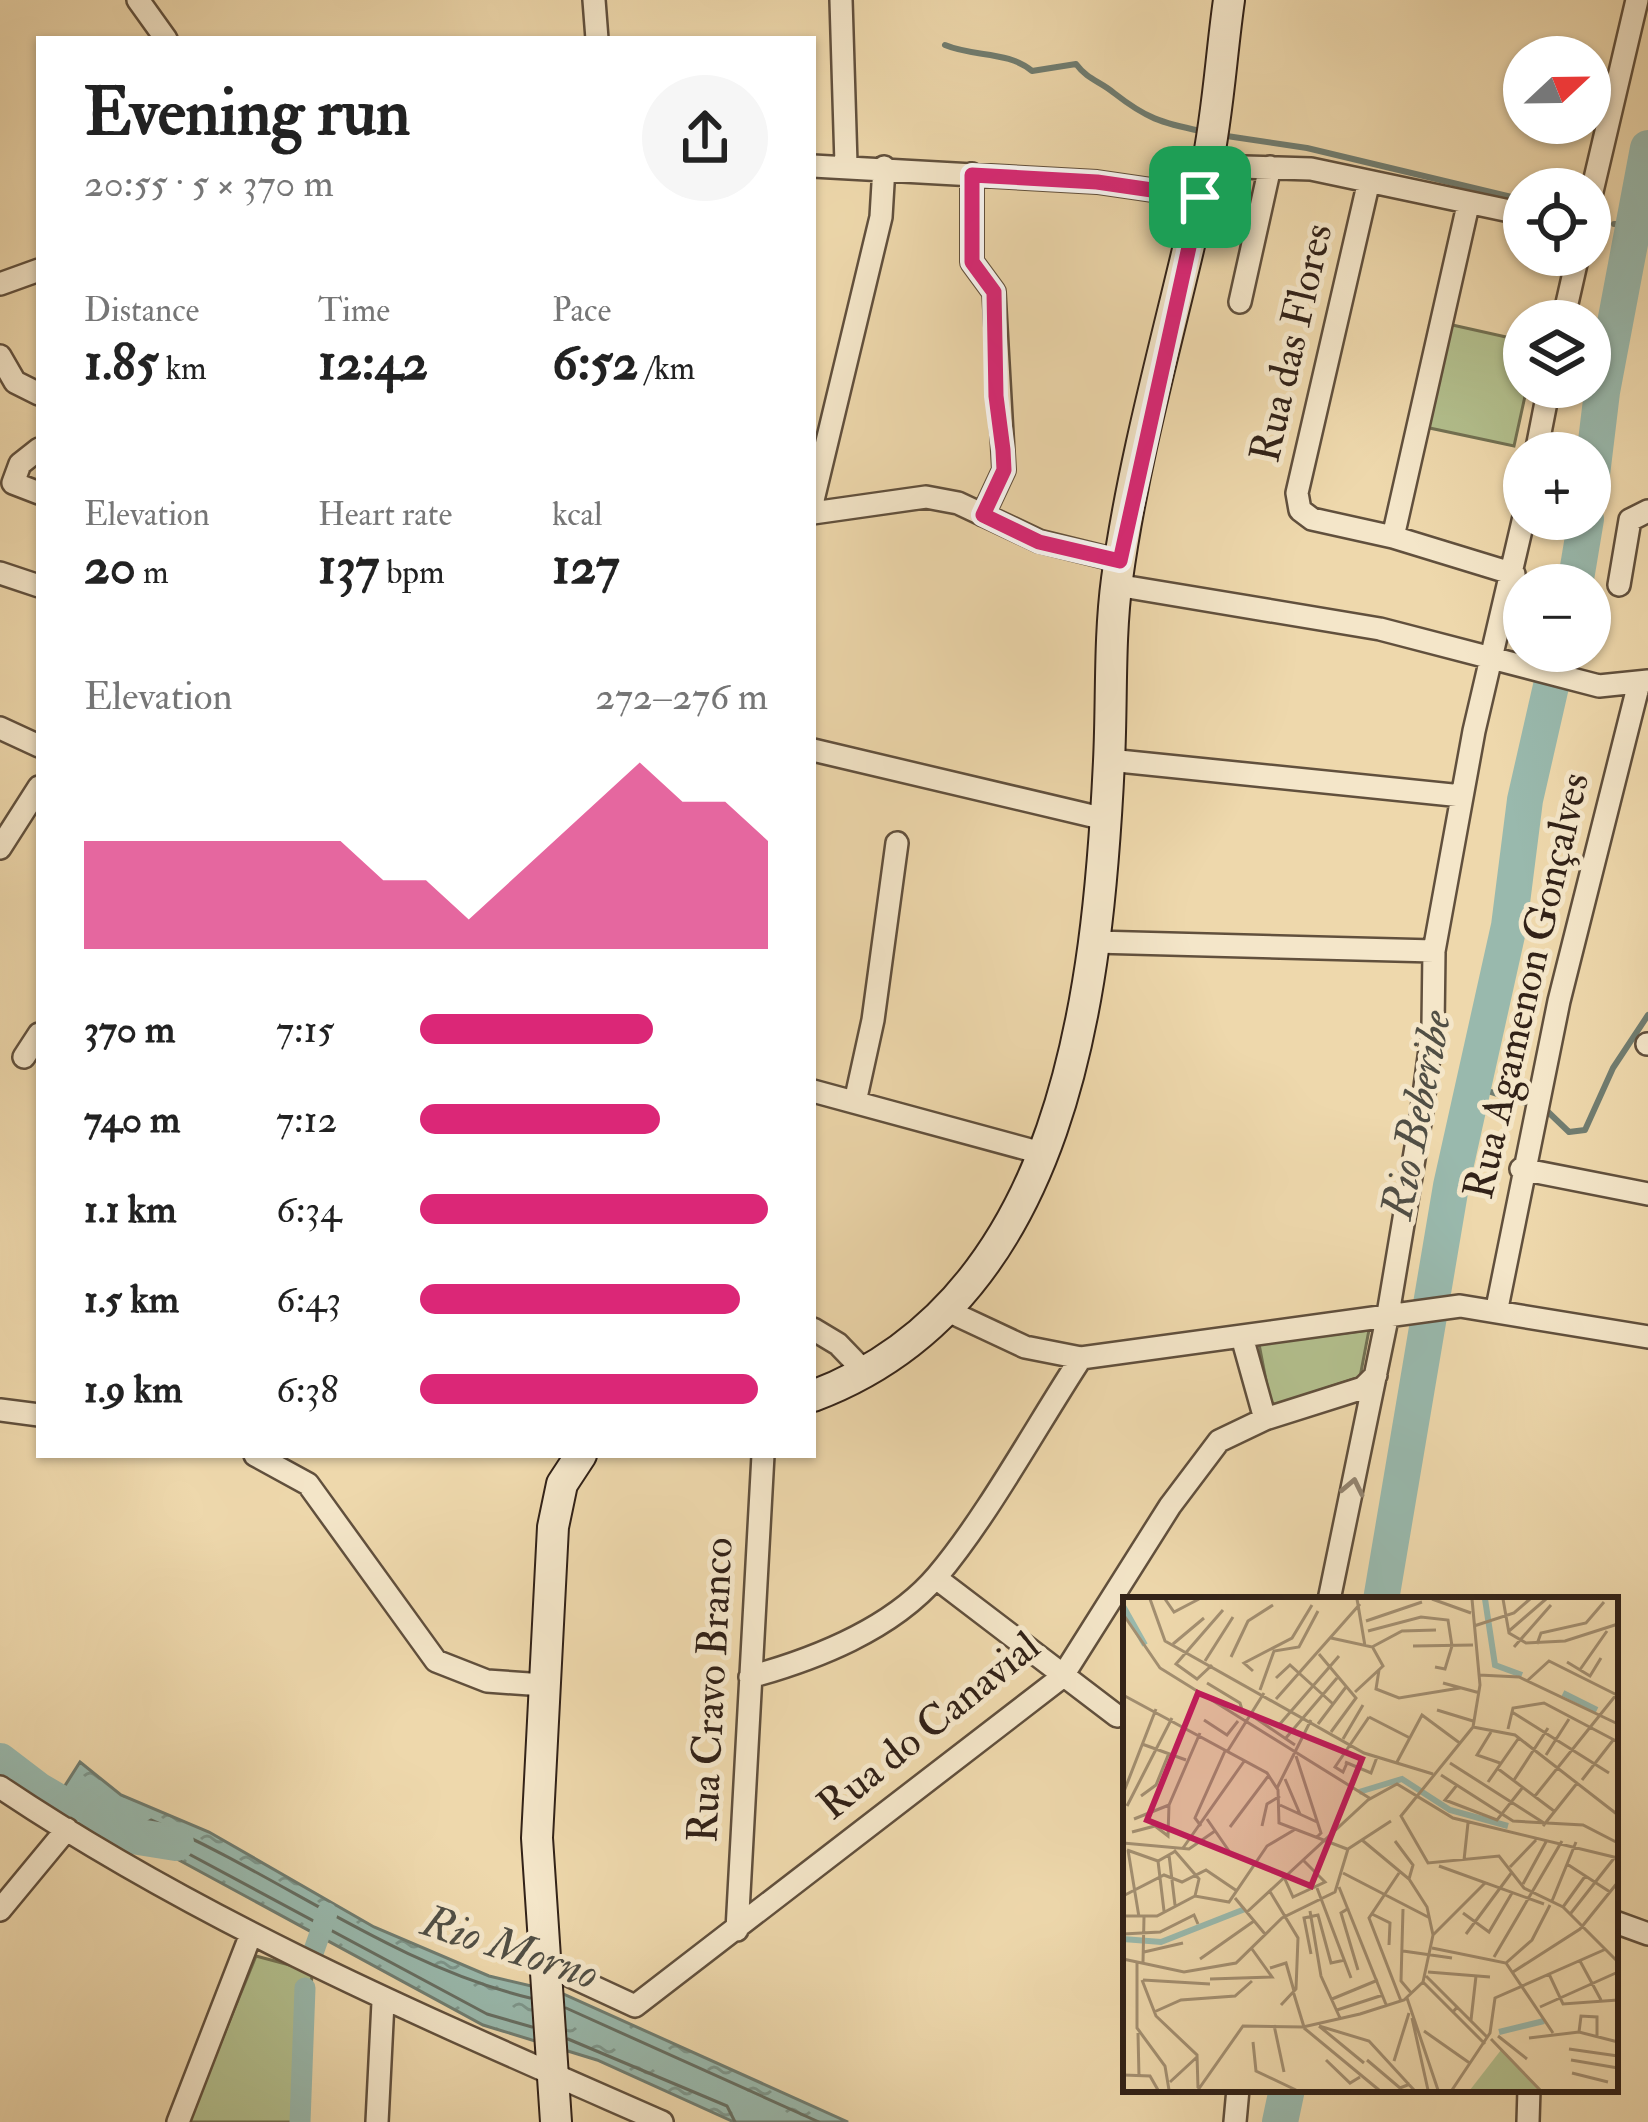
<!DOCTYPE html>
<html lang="en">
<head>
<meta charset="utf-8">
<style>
  :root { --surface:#fff; --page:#f6f6f6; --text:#222; --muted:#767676; --accent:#db2777 }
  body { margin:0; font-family:"IM FELL Double Pica",serif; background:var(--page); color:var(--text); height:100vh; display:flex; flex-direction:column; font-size:45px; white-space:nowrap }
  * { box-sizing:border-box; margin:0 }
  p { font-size:39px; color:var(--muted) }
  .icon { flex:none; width:66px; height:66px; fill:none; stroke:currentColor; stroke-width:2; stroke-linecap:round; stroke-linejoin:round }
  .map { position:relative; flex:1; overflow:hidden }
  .side { position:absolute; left:36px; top:36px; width:780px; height:1422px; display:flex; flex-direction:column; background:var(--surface); border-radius:0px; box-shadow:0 3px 9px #0004 }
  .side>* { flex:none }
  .needle { width:78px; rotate:68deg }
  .fabs { position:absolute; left:1503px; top:36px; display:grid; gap:24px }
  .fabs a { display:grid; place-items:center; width:108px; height:108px; border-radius:50%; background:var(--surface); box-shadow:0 3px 9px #0004; font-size:60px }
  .pin { position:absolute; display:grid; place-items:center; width:102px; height:102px; color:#fff; margin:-51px; border-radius:24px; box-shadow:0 6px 18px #0006 }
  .round { display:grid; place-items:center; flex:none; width:126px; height:126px; border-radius:63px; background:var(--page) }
  .summary { display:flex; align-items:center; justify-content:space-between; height:204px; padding:0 48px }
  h1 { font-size:66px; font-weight:800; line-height:90px }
  .figures { display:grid; grid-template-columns:repeat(3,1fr); gap:18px; height:204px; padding:12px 48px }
  .figures div { display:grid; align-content:center }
  .figures b { font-size:51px; font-weight:800 }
  .figures small { font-size:33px; font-weight:400 }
  .figures p { font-size:33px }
  .chart { height:336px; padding:24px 48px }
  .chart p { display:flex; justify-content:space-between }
  .chart svg { width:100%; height:216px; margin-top:12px; fill:var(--accent); opacity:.7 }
  ul { padding:0 48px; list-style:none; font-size:39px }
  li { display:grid; grid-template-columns:192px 144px 1fr; align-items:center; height:90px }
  li i { height:30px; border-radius:15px; background:var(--accent) }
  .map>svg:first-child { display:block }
  .park { fill:#b3c08e; stroke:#727153; stroke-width:3 }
  .water { fill:url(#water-ripples); stroke:#707d71; stroke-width:3 }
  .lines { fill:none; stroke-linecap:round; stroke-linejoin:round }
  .shore { stroke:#666e62; stroke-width:3 }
  .stream { stroke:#707d71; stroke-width:6 }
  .canal { stroke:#99b9ad; stroke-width:21 }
  .river { stroke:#99b9ad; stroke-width:36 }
  .street-casing { stroke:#61503d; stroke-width:26 }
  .secondary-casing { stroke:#322218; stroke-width:34 }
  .street { stroke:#f4e6c9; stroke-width:21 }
  .secondary { stroke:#f4e6c9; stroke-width:30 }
  .oneway { stroke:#938470 }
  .route-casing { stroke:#fff; stroke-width:24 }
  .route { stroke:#db2777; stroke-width:15 }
  .labels { text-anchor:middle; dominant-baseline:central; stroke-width:10; stroke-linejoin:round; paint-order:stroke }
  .street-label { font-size:42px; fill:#322218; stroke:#f4e6c9 }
  .water-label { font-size:45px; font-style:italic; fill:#514f45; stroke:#f4e6c9 }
  .inset-river { fill:none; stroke:#99b9ad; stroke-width:6 }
  .inset-road { fill:none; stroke:#a38f71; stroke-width:3 }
  .view { fill:#c2185b; fill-opacity:0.15; stroke:#c2185b; stroke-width:6 }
  .inset-edge { fill:none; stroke:#322218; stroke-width:6 }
</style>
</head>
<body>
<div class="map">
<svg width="1648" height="2122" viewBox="0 0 1648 2122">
  <defs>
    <pattern id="water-ripples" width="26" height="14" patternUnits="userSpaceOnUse" patternTransform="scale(3)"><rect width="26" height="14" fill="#99b9ad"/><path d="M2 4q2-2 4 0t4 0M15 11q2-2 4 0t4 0" fill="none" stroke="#7d968c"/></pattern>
  </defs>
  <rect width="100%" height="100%" fill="#eed8ac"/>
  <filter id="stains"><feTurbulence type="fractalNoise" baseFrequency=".00167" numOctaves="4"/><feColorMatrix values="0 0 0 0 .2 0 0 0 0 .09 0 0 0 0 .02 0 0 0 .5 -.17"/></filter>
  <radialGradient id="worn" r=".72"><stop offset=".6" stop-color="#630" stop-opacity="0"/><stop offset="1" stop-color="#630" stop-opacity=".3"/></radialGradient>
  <path class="park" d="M 1448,324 L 1524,341 L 1527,387 L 1514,446 L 1425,427 Z
    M 1369,1330 L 1360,1377 L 1275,1405 L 1270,1401 L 1259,1344 Z
    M 256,1956 L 312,1971 L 305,2122 L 188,2122 Z"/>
  <path class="water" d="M 80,1762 L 121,1795 L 209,1832 L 374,1927 L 489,1976 L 561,1993 L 848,2122 L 734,2122 L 597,2060 L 483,2025 L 59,1795 Z"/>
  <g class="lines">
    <path class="shore" d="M 530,1998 C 391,1964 280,1875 151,1820 L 144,1824 L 146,1831 L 487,2014 L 532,2027
      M 566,2008 L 819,2122
      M 568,2039 L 727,2106 L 735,2122"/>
    <path class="stream" d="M 945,45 C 973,57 1009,51 1032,71 L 1076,64 C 1088,80 1100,81 1114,93 C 1146,118 1161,123 1201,131
      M 1220,135 L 1307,148 L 1524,200
      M 1614,224 L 1636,224
      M 1475,1087 L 1532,1105
      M 1544,1108 L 1569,1132 L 1585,1130 L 1613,1068 L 1648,1015"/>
    <path class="canal" d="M 312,1956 L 327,1913
      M 300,2122 L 305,1988"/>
    <path class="river" d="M 1590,491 L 1602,392 L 1648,148
      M 1575,585 L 1586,519
      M 1381,1600 L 1451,1186 L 1509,926 L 1525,800 L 1559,651
      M 0,1761 L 38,1790 L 62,1804 L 81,1806 L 120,1834 L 176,1843
      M 1280,2122 L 1287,2089"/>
    <defs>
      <path id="street" d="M 138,0 L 166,39
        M 594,0 L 597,39
        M 841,0 L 846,164
        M 813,166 L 1097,182 L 1200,197
        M 1207,166 L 1311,169 L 1524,214
        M 972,174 L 972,262 L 994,292 L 1004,470 L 983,515
        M 1368,185 L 1297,493 L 1300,510 L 1312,519 L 1393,537 L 1514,574
        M 1590,200 L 1637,0
        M 0,284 L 39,270
        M 1240,302 L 1270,167
        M 1563,321 L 1578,255
        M 0,356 L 15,382 L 39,394
        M 39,449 L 20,464 L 13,483 L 39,493
        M 1536,453 L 1549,387
        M 813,500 L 881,217 L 884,167
        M 813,513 L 926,497 L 958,503 L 1039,541 L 1120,561
        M 1393,537 L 1468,205
        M 0,573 L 39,586
        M 1116,585 L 1380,629 L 1599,686 L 1648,681
        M 1619,585 L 1630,520 L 1648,511
        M 0,728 L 39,746
        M 813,750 L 1105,819
        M 1109,760 L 1462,796
        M 0,848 L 39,787
        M 1095,942 L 1434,951
        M 1647,1044 L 1648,1044
        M 24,1057 L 39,1034
        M 813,1091 L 1045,1154
        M 855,1102 L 873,1020 L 897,843
        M 1521,1169 L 1648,1194
        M 1497,1308 L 1559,1001 L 1639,683
        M 946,1310 L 1025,1347 L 1081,1358 L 1460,1306 L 1648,1337
        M 813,1329 L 838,1344 L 865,1372
        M 1242,1337 L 1265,1419
        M 0,1410 L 39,1415
        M 255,1455 L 308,1484 L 436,1661 L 487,1681 L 544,1685
        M 936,1578 L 1117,1716
        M 1329,1600 L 1388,1314 L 1421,1117 L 1433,1027 L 1434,951 L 1474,731 L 1524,517
        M 750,1677 C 815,1659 891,1630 937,1576 C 987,1517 1037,1425 1081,1358
        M 0,1787 C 207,1926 435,2022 662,2122
        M 0,1910 L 67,1829
        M 1615,1922 L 1648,1934
        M 737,1930 L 763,1455
        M 542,1963 L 635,2006 L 1062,1677 L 1170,1506 L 1219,1441 L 1265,1419 L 1363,1388 L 1376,1375
        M 178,2122 L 251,1934
        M 377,2122 L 383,2002
        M 1235,2122 L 1238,2089
        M 1528,2122 L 1529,2089"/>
      <path id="secondary" d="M 813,1396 C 1066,1301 1098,993 1109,761 C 1112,701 1109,639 1117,579 C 1136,441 1177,307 1206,171 C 1218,115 1221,56 1229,0
        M 556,2122 L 537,1838 L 553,1527 L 562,1484 L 581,1455"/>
    </defs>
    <use href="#street" class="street-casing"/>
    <use href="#secondary" class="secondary-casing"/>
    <use href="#street" class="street"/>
    <use href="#secondary" class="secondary"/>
  </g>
  <defs><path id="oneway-chevron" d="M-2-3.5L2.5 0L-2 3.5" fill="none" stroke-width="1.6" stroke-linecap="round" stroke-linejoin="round" transform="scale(3)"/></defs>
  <use class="oneway" href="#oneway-chevron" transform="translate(1353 1487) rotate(-78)"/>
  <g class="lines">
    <defs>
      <path id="route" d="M 972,175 L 1097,182 L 1200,197 L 1120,561 L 1039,542 L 983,515 L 1004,470 L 1003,450 L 996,396 L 994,292 L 972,262 Z"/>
    </defs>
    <use href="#route" class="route-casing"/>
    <use href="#route" class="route"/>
  </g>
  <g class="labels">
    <g class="street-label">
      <text transform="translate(1292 343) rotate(-77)">Rua das Flores</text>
      <text transform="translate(1527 986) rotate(-77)">Rua Agamenon Gonçalves</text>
      <text transform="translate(711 1690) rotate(-87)">Rua Cravo Branco</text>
      <text transform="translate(929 1726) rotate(-39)">Rua do Canavial</text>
    </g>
    <g class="water-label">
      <text transform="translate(1417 1115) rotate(-79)">Rio Beberibe</text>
      <text transform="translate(510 1948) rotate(18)">Rio Morno</text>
    </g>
  </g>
  <g transform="translate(1123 1597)">
    <rect width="495" height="495" fill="#eed8ac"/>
    <path d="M 378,453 L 419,493 L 347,493 Z" fill="#b3c08e"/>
    <path class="inset-river" d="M 362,2 L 372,68 L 399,78M 0,9 L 22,48M 440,96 L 474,113M 236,195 L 279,182 L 327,213 L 385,229M 0,342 L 38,345 L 122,312M 376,435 L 421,424"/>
    <path class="inset-road" d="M 27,2 L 42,44 L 241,156 L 310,177M 42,2 L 51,15 L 76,2M 234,2 L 242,49M 309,2 L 348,16M 349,2 L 357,88 L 350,130 L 278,219 L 305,266 L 376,259 L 401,291 L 440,310 L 495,365M 380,2 L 386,36 L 403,46 L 442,44 L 495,27M 0,17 L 37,71 L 248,202M 243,24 L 299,5M 351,29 L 391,16 L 407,2M 245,34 L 298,20 L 325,23 L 329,49 L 322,72 L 312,70M 386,34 L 423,2M 208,41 L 249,50 L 279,34 L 313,33M 50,47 L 81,21M 414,47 L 418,36 L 463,26 L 481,5M 290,49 L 350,48M 391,50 L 428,8M 196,57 L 233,101 L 208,135M 108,60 L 125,24 L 150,8M 82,64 L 110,20M 444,65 L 467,79 L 478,61M 89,68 L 74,82 L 53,67 L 100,13M 256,73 L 253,92 L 276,101 L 337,91M 130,74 L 121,66 L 169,41 L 189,8M 456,74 L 484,34M 356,78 L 396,80 L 495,127M 153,81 L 167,68 L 209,106M 404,84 L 426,64 L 494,98M 84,86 L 117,106 L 120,116M 320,86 L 357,96M 137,93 L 151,54 L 176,50 L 195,14M 232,95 L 260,69 L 250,51M 0,98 L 144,176 L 155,193 L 156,226 L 224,252M 153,102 L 237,7M 314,113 L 350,124M 389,115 L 486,176M 128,118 L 172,148M 246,120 L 287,141M 81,123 L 104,138 L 115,124M 195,127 L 223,90M 156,128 L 216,59M 350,130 L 392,138 L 495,218M 385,132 L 390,111 L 421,106 L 495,145M 368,135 L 354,158 L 377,166M 162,142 L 214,81M 220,142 L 240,108M 19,147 L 63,163M 104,155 L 141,96M 423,158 L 446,122M 173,159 L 198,236 L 193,241M 222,165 L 248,176 L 254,160M 274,165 L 299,118 L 338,147M 224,166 L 220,175 L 212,170 L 246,120M 327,166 L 421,226M 374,171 L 431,214M 318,178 L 390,224 L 460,228 L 495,246M 162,182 L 177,217M 391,183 L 425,131M 459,183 L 491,142M 365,185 L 395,142M 334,188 L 322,203 L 374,223 L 400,190M 154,191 L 188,123M 0,197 L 33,112M 18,199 L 33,188 L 46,156M 412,199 L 493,98M 157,208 L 194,225M 4,209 L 49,121M 11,222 L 46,208M 84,222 L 106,254M 78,229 L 72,221 L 102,154M 139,229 L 144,207 L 157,199M 420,229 L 455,185M 107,230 L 146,178M 9,235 L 32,229 L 45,239 L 46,208 L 77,136M 272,244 L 290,268 L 286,282M 0,246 L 66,252 L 92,234M 60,251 L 122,163M 4,253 L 35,264 L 51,255M 5,253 L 16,320M 51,253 L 76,282 L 72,299M 46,258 L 52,308M 341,263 L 345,226M 35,264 L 41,314M 444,267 L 487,295M 316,269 L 421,307M 387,270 L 413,243M 220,276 L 307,321M 276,276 L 246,321 L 278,404M 161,280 L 170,300 L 202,285 L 181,264M 400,287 L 424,243M 216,290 L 264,410M 194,291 L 228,381M 146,293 L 175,341 L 173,392 L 158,408M 0,299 L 41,278 L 59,285 L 83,273 L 114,294M 112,301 L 142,337M 429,304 L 453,245M 440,310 L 463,278M 226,311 L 218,316 L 235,373M 280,312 L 278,384 L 289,397M 187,314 L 198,379 L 217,421M 124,315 L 245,203 L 274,187 L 330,221 L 495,261M 340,316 L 366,335 L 389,296M 448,316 L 492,260M 249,317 L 267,326 L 266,348M 0,319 L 34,319 L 72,299 L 106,305 L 144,249 L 171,233M 0,337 L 37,335 L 71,318 L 75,327M 343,337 L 389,275M 310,338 L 363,285M 309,351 L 383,366 L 430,436M 280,354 L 329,361M 21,355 L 60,346M 188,357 L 181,321 L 195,318 L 208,366 L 222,363M 371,360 L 439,244M 0,362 L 61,375 L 113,366 L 159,321 L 212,295 L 225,252 L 268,224M 77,362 L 131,324M 457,364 L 478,403M 20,365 L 21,320M 14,366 L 14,431 L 42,469 L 46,493M 383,366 L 409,343 L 427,308M 147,371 L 163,366 L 171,394M 305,375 L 367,380M 390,375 L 457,332 L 495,285M 426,377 L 440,407 L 495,403M 303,379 L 365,441M 87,382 L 149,380 L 129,352M 19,383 L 33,419 L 74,458 L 75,491M 20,383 L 87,387M 300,385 L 330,415 L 335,409M 170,394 L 181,430M 284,401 L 315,493M 209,402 L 255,383M 417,410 L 495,375M 214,413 L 260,398M 31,415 L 58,403 L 112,399 L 129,384M 330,415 L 362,447M 289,421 L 305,493M 348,423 L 353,379M 151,428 L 161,475M 196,429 L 246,444 L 291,493M 196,429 L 241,466M 181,431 L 256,493M 301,434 L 348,467M 456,435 L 458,419 L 474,420 L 474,440M 15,436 L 16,480M 375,439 L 404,462M 406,441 L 456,435 L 495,445M 368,442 L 417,493M 130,445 L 133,474 L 173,493M 446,452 L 495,459M 203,463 L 227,486 L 237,480M 244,463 L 277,491 L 287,487M 448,463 L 495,471M 271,464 L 286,416M 449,476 L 485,485M 0,478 L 27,479 L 35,493M 47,485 L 74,460M 75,493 L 120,429 L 180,430 L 237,417 L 281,403 L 300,385 L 310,338 L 304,310 L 286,282 L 239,243M 329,493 L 367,436 L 372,401 L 483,352"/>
    <path class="view" d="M 75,96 L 239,162 L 188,289 L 24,223 Z"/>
    <rect width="495" height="495" class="inset-edge"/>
  </g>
  <rect width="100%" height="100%" filter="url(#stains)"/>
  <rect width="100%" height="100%" fill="url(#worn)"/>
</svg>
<div class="fabs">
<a><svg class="needle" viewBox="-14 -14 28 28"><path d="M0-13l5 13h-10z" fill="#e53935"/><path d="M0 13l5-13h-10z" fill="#767676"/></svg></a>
<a><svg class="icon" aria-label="locate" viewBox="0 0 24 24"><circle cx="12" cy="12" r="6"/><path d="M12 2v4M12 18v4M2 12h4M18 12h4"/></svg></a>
<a><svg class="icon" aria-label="layers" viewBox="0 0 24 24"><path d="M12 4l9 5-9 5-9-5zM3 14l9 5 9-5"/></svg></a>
<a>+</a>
<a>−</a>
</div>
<div class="pin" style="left:1200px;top:197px;background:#1e9e55"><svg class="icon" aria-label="arrive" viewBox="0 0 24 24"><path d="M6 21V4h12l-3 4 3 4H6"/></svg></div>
<section class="side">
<div class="summary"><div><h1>Evening run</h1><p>20:55 · 5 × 370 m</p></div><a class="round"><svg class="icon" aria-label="share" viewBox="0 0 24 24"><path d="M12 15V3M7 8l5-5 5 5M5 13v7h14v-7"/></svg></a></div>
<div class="figures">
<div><p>Distance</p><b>1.85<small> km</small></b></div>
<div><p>Time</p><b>12:42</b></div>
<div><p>Pace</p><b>6:52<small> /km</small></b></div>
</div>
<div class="figures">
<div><p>Elevation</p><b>20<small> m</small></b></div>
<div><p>Heart rate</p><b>137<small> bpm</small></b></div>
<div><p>kcal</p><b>127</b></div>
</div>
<div class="chart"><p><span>Elevation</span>272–276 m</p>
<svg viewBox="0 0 160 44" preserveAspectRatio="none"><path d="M0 44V22L10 22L20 22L30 22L40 22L50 22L60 22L70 30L80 30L90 38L100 30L110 22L120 14L130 6L140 14L150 14L160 22V44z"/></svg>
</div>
<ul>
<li><b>370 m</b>7:15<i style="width:67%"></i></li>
<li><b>740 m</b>7:12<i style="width:69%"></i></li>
<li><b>1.1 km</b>6:34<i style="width:100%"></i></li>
<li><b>1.5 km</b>6:43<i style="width:92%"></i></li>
<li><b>1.9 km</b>6:38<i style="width:97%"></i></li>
</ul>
</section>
</div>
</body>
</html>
